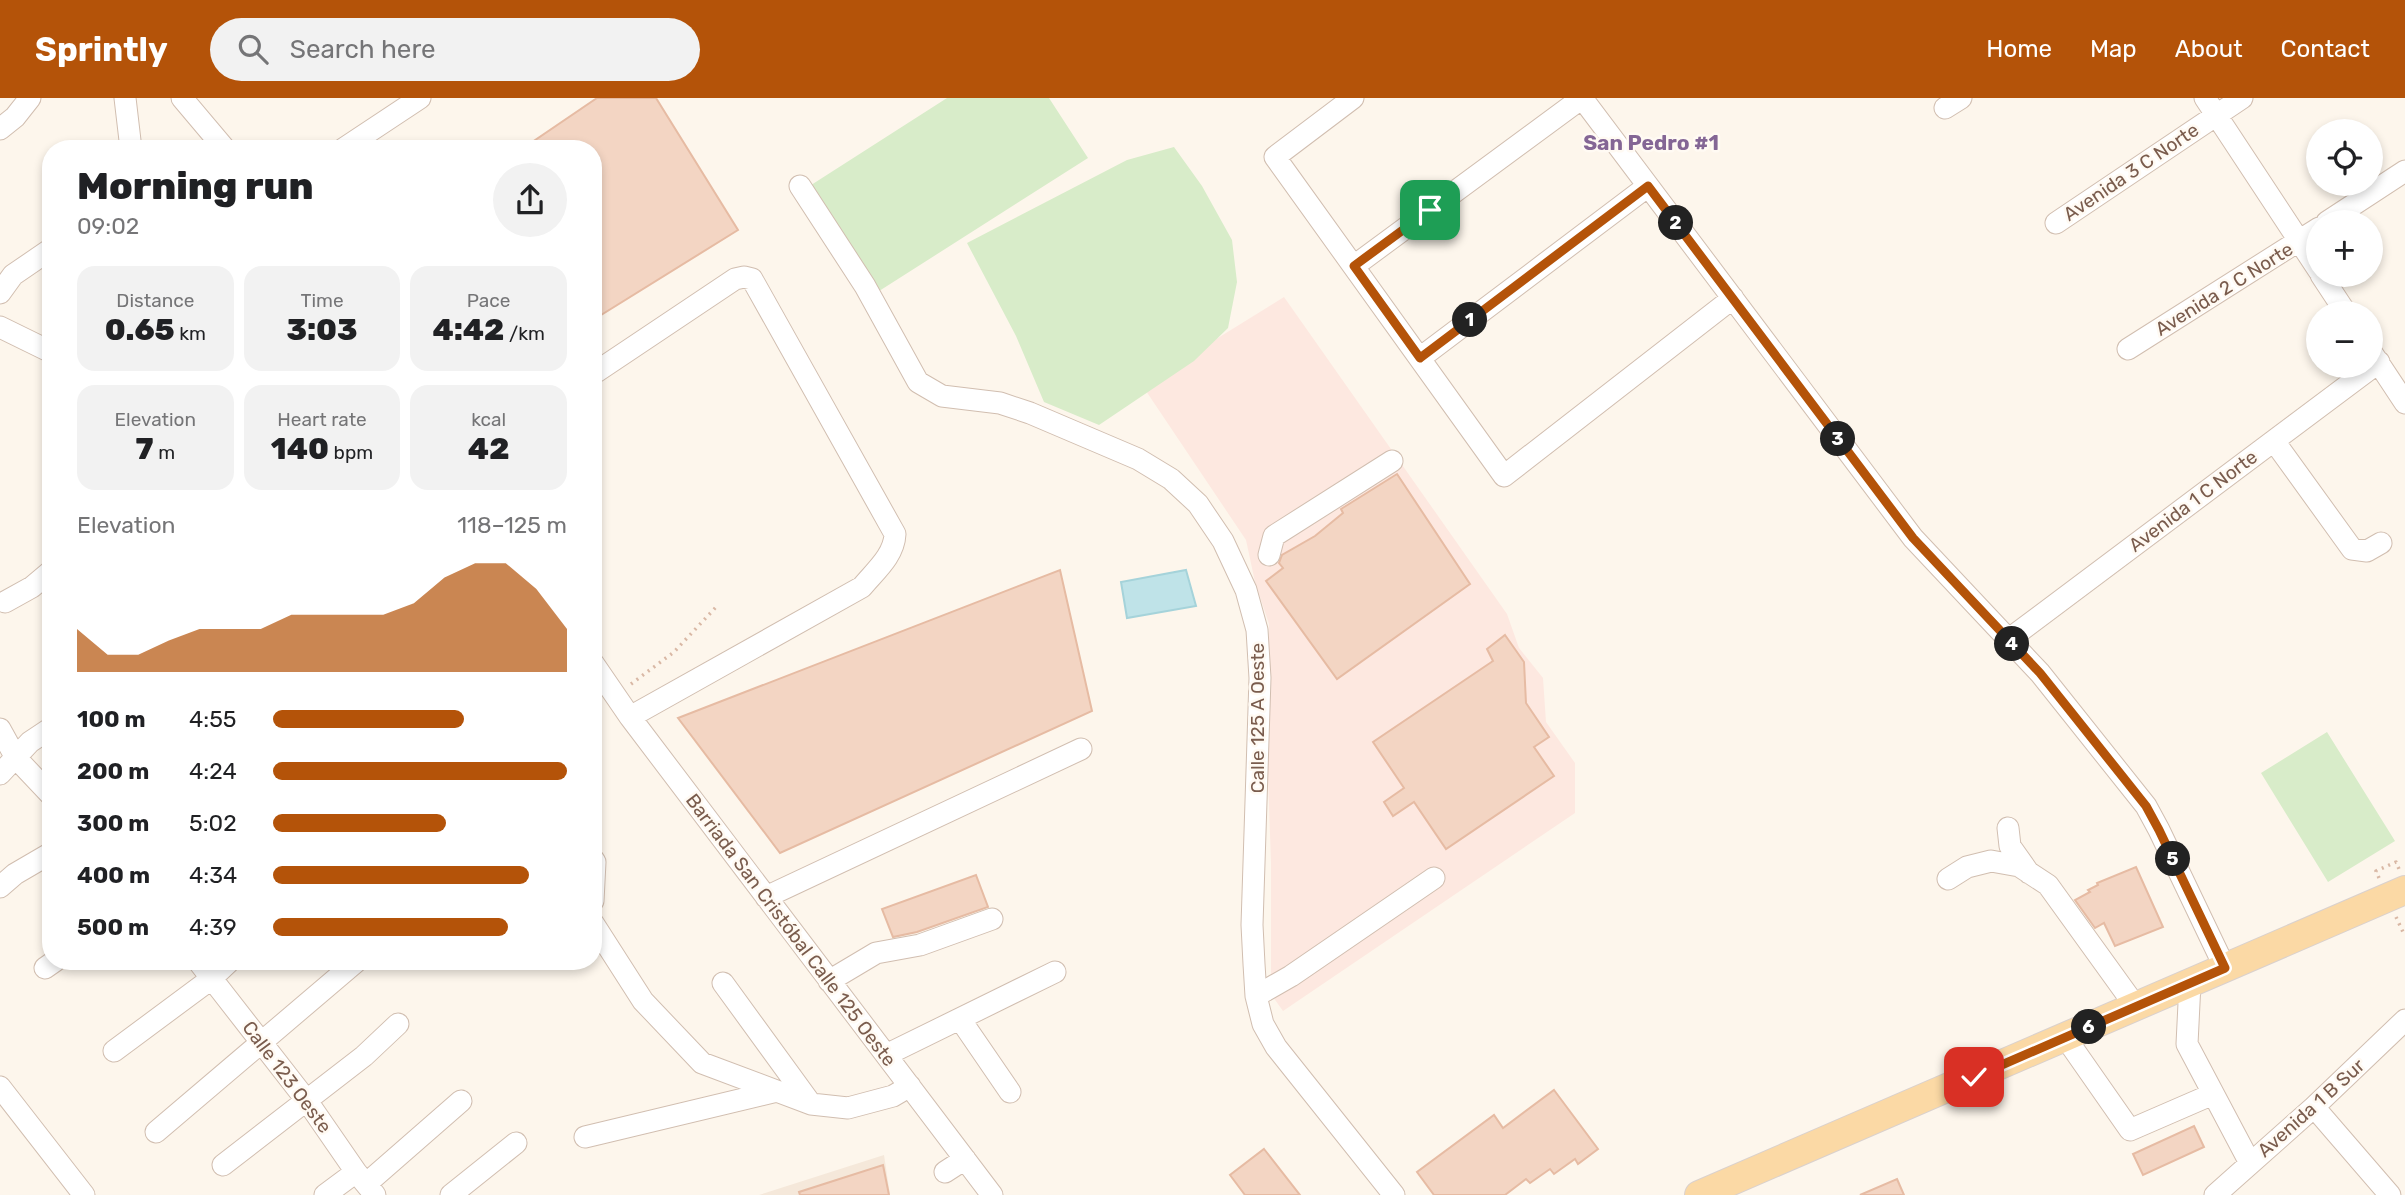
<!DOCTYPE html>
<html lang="en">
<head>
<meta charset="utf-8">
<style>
  :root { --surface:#fff; --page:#f2f2f2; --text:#202124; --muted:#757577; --accent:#b45309 }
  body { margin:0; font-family:Rubik,sans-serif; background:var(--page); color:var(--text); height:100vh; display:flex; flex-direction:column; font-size:26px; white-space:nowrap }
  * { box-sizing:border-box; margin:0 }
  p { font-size:23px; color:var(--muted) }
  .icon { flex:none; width:38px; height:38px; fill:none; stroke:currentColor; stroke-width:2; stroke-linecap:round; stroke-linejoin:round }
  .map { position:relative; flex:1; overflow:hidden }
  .drawer { position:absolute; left:42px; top:42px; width:560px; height:830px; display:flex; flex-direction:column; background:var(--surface); border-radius:28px; box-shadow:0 4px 10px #0003 }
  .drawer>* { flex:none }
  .tools { position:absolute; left:2306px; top:21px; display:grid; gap:14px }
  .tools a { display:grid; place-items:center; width:77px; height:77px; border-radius:50%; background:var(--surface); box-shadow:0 4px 10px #0003; font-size:35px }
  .pin { position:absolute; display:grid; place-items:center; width:60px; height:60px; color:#fff; margin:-30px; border-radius:14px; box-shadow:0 4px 10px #0006 }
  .km { position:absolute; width:35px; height:35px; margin:-18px; border-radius:50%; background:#222; color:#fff; font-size:19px; line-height:35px; text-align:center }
  .round { display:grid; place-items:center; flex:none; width:74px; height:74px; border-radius:37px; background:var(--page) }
  .headline { display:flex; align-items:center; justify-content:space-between; height:119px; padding:0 35px }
  h1 { font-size:38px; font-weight:800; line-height:52px }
  .metrics { display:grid; grid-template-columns:repeat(3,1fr); gap:10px; height:119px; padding:7px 35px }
  .metrics div { display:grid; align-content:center; border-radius:18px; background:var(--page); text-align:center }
  .metrics b { font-size:30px; font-weight:800 }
  .metrics small { font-size:19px; font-weight:400 }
  .metrics p { font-size:19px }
  .chart { height:196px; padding:14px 35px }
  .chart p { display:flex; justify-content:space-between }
  .chart svg { width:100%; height:126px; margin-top:7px; fill:var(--accent); opacity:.7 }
  ul { padding:0 35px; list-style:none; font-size:23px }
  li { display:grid; grid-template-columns:112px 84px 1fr; align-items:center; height:52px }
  li i { height:18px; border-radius:9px; background:var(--accent) }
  header { display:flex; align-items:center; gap:42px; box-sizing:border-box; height:98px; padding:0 35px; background:var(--accent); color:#fff }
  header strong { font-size:33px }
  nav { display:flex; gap:38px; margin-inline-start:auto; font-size:24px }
  .search { width:490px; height:63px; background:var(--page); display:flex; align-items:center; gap:18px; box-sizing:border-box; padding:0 24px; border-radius:38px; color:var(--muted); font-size:26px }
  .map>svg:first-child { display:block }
  .residential { fill:#f5e8da }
  .commercial { fill:#fde8e0 }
  .green { fill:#d8ecc9 }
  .water { fill:#bfe3e8; stroke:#a5d3da; stroke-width:2 }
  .building { fill:#f3d5c3; stroke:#e6bba3; stroke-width:2 }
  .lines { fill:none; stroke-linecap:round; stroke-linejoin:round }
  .minor-casing { stroke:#d1beb0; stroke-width:23 }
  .major-casing { stroke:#dad1cd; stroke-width:30 }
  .path { stroke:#d9b8a5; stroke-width:3.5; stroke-dasharray:2 5; stroke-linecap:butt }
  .minor { stroke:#fff; stroke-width:21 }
  .major { stroke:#fbd9a5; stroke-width:28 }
  .route-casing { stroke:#fff; stroke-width:14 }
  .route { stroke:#b45309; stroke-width:9 }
  .labels { text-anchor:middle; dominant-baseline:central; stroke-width:5; stroke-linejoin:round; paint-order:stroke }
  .street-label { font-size:19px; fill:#7a5c4d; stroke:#fffaf3 }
  .neighbourhood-label { font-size:21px; font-weight:bold; fill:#846695; stroke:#fffaf3 }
</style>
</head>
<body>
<header>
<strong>Sprintly</strong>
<div class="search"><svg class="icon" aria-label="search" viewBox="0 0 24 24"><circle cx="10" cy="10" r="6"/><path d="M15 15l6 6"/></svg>Search here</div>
<nav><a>Home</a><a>Map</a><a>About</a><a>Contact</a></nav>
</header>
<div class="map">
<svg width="2405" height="1097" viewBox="0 0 2405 1097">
  <rect width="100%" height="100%" fill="#fdf6ec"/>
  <path class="residential" d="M 884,1057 L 890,1097 L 759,1097 Z"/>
  <path class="commercial" d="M 1284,199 L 1507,516 L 1519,550 L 1543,580 L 1546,624 L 1575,665 L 1575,715 L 1283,913 L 1273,899 L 1271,878 L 1271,765 L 1267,649 L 1269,526 L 1255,484 L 1246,442 L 1142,287 Z"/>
  <path class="green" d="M 947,0 L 1049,0 L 1088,60 L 876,195 L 808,89 Z
    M 1174,49 L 1202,88 L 1232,142 L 1237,184 L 1228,230 L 1194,263 L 1099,327 L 1044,304 L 1016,238 L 967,145 L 1127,62 Z
    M 2327,634 L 2395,743 L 2328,784 L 2261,675 Z"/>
  <path class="water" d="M 1186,472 L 1196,508 L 1127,520 L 1121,484 Z"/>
  <path class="building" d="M 597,0 L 656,0 L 738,132 L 593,222 L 593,51 L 522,51 Z
    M 1397,376 L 1470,486 L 1337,581 L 1266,483 L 1283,470 L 1279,465 L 1282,457 L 1315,438 L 1343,415 L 1341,411 Z
    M 1060,472 L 1092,613 L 780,755 L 678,620 Z
    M 1505,537 L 1524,564 L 1526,605 L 1549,639 L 1534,649 L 1554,678 L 1446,751 L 1414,704 L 1393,718 L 1384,704 L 1404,690 L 1373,644 L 1493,563 L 1487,551 Z
    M 2136,769 L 2163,829 L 2115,848 L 2104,825 L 2095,830 L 2075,802 L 2090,794 L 2088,792 L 2098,787 L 2097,785 Z
    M 976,777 L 988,809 L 917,834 L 893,839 L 882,811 Z
    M 1554,992 L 1598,1051 L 1578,1066 L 1575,1061 L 1554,1076 L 1550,1071 L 1530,1085 L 1526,1081 L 1505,1097 L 1434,1097 L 1417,1074 L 1494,1017 L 1503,1030 Z
    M 2194,1028 L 2204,1049 L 2143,1077 L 2133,1056 Z
    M 1264,1051 L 1300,1097 L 1245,1097 L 1230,1077 Z
    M 883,1067 L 889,1097 L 800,1097 L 799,1094 Z
    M 1897,1081 L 1904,1097 L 1860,1097 Z"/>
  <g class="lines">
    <defs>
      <path id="minor" d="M 125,0 L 131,51
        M 182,0 L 225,51
        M 1353,0 L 1275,59 L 1504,378 L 1733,200
        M 1582,0 L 1913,440 L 2040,575 L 2146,708 L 2159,732 L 2225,870
        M 2205,0 L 2319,173
        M 1945,10 L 1961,0
        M 0,31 L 15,19 L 30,0
        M 343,51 L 420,0
        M 800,88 L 865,188 L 918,284 L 942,298 L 1000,305 L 1030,315 L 1138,361 L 1171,381 L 1198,406 L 1223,443 L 1246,492 L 1257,532 L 1260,580 L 1252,827 L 1254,866 L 1256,898 L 1263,926 L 1276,949 L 1394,1097
        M 2327,124 L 2405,73
        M 2056,125 L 2242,0
        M 1354,168 L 1582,0
        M 2321,177 L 2346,215
        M 0,195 L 13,177 L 51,151
        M 0,229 L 51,254
        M 2128,251 L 2319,130
        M 2372,255 L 2405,305
        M 1420,260 L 1648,88
        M 593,276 L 735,181 L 744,179 L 752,181 L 895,436 C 894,458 875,473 862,489 L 630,619
        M 2274,343 L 2352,451 L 2367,453 L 2381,445
        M 1269,457 L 1274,438 L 1392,363
        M 5,504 L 32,489 L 51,473
        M 2008,542 L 2379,264
        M 593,565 L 630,619 L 992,1097
        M 0,631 L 16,660 L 51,697
        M 0,676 L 30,644 L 51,630
        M 2008,730 L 2010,748 L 2029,775
        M 593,761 L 595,764 L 593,803
        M 1948,781 L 1967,769 L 1991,763 L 2019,768 L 2048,787 L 2136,909
        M 0,789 L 15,776 L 51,755
        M 766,799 L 1081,651
        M 593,825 L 643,903 L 702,965 L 811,1006 L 848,1010 L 893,998 L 910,988
        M 198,863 L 307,1003 L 356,1074 L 375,1097
        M 45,870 L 55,863
        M 829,883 L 876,855 L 920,847 L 992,821
        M 723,885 L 811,1006
        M 2190,885 L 2187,946 L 2250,1065
        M 1256,898 L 1291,878 L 1434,780
        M 960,921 L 1010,994
        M 2065,939 L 2130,1032 L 2213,996
        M 114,953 L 211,881 L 230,863
        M 886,957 L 1055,874
        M 0,989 L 84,1097
        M 2314,1009 L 2390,1097
        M 156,1034 L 357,863
        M 585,1039 L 777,993
        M 223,1067 L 364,958 L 398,926
        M 945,1074 L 965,1061
        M 366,1086 L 461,1003
        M 325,1097 L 356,1074
        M 451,1097 L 516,1045
        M 2215,1097 L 2314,1009 L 2405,922"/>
      <path id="major" d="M 1699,1097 L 2405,792"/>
    </defs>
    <use href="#minor" class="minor-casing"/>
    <use href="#major" class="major-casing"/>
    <path class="path" d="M 631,586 L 674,554 L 717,508
      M 2379,780 L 2376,773 L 2396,764 L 2399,771
      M 2396,819 L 2403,834 L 2405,833"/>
    <use href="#minor" class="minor"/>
    <use href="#major" class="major"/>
  </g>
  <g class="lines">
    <defs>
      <path id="route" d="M 1430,112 L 1354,168 L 1420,260 L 1648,88 L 1913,440 L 2040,575 L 2146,708 L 2159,732 L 2225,870 L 1974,979"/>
    </defs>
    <use href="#route" class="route-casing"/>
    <use href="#route" class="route"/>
  </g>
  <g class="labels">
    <g class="street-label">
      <text transform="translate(2131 74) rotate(-34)">Avenida 3 C Norte</text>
      <text transform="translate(2224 191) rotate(-32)">Avenida 2 C Norte</text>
      <text transform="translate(2193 403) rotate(-37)">Avenida 1 C Norte</text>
      <text transform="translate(1257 620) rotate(-90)">Calle 125 A Oeste</text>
      <text transform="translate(791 832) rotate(53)">Barriada San Cristóbal Calle 125 Oeste</text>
      <text transform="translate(287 979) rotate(53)">Calle 123 Oeste</text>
      <text transform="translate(2311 1010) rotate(-42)">Avenida 1 B Sur</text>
    </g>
    <g class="neighbourhood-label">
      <text x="1651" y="44">San Pedro #1</text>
    </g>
  </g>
</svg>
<div class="tools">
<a><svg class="icon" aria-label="locate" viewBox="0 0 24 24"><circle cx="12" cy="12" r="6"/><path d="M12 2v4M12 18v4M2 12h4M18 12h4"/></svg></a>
<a>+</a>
<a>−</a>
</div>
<div class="pin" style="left:1430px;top:112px;background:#1e9e55"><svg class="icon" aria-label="arrive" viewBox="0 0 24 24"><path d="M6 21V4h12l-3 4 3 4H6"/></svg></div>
<div class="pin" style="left:1974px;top:979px;background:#d93025"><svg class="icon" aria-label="check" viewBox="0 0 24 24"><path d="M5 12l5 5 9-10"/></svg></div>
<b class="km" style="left:1470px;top:222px">1</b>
<b class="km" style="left:1676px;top:125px">2</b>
<b class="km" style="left:1838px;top:341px">3</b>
<b class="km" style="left:2012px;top:546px">4</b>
<b class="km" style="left:2173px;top:761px">5</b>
<b class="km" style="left:2089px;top:929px">6</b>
<section class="drawer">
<div class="headline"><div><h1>Morning run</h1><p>09:02</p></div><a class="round"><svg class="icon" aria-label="share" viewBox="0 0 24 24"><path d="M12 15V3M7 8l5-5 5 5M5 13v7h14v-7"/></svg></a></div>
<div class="metrics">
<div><p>Distance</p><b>0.65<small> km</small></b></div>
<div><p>Time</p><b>3:03</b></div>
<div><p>Pace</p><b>4:42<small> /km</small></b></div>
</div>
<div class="metrics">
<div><p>Elevation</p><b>7<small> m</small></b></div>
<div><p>Heart rate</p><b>140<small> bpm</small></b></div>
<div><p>kcal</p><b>42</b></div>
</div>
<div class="chart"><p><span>Elevation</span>118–125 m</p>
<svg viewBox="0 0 160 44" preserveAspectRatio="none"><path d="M0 44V29L10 38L20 38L30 33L40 29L50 29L60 29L70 24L80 24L90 24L100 24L110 20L120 11L130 6L140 6L150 15L160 29V44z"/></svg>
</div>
<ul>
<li><b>100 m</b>4:55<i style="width:65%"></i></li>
<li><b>200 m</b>4:24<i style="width:100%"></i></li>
<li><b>300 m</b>5:02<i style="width:59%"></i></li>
<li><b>400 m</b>4:34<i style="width:87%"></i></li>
<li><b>500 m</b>4:39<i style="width:80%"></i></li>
</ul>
</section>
</div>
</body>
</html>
